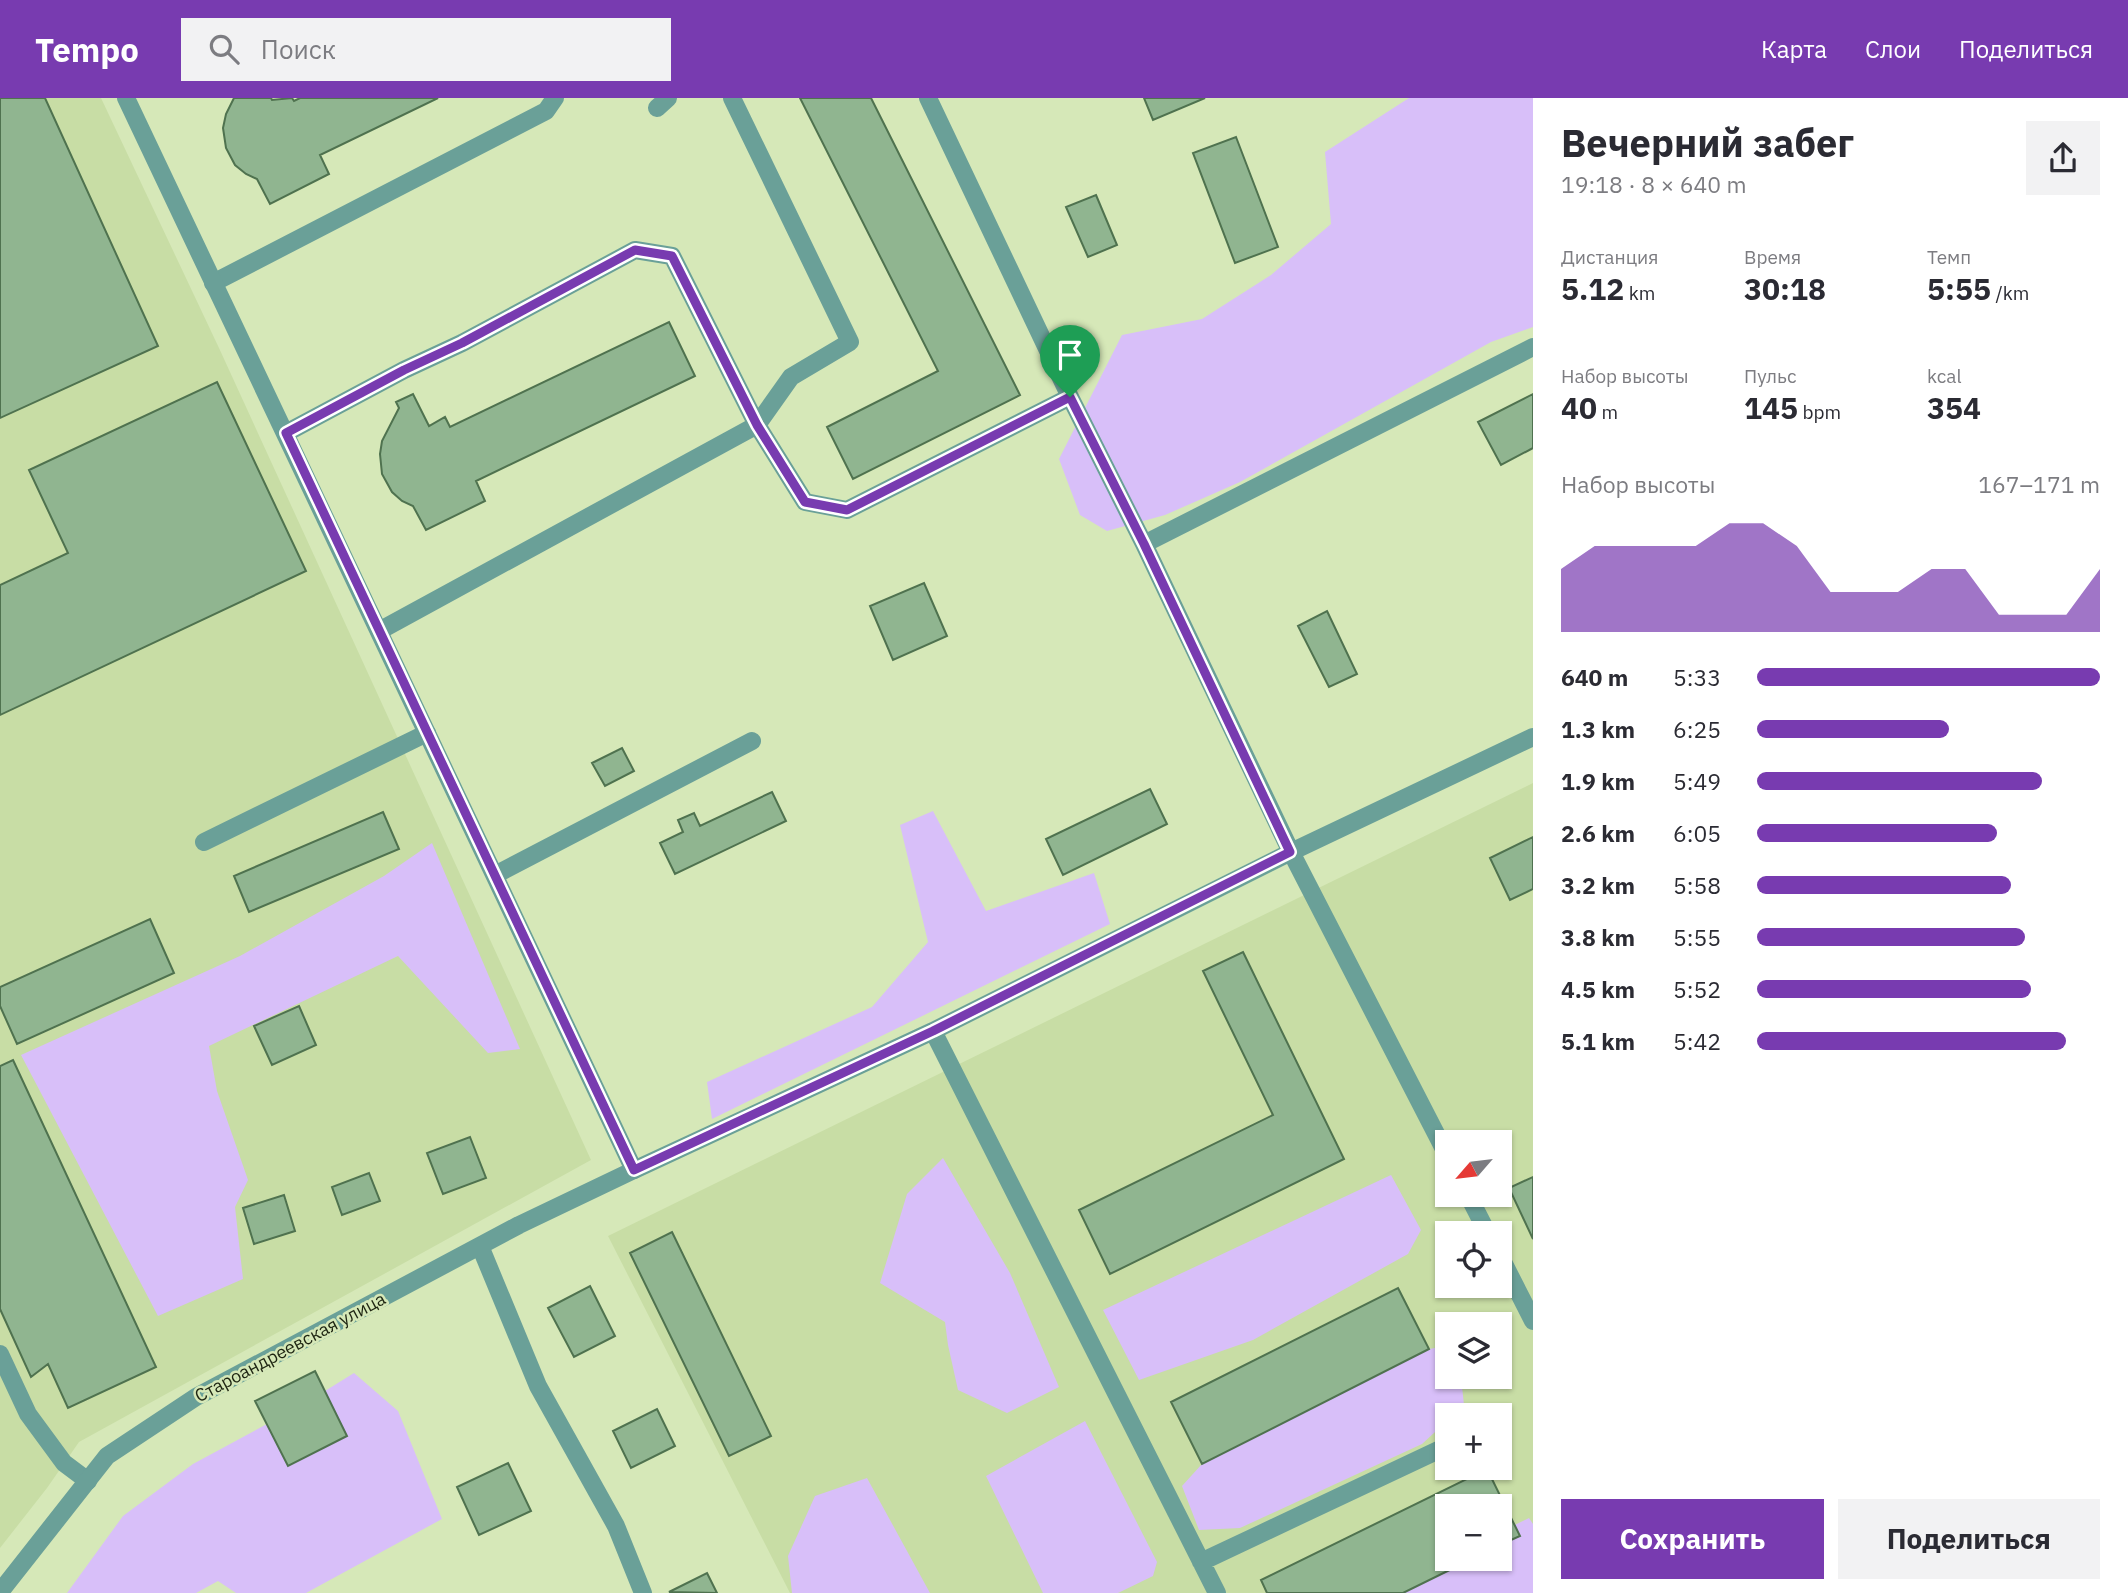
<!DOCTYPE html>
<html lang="ru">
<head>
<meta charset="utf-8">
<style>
  :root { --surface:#fff; --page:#f2f2f3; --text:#2b2b33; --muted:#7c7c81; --accent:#783bb0 }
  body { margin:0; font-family:"IBM Plex Sans",sans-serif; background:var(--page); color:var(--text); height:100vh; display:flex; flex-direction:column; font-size:26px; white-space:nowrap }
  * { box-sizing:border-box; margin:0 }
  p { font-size:23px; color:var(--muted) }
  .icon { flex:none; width:38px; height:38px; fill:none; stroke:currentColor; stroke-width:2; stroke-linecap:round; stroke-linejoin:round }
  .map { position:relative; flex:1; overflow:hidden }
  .drawer { display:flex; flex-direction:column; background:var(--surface); width:595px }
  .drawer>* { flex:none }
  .needle { width:46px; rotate:242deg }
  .controls { position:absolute; left:1435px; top:1032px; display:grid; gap:14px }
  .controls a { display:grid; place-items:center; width:77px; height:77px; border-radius:0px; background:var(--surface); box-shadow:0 2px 5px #0004; font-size:35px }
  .pin { position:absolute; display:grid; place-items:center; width:60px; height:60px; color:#fff; margin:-72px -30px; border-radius:50% 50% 50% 0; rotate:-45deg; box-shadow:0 0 7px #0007 }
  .pin .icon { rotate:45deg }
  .round { display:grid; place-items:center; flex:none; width:74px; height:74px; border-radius:0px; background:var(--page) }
  .summary { display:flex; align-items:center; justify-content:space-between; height:119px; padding:0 28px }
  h1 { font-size:38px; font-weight:800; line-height:52px }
  .stats { display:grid; grid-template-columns:repeat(3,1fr); gap:10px; height:119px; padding:7px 28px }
  .stats div { display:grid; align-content:center }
  .stats b { font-size:30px; font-weight:800 }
  .stats small { font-size:19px; font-weight:400 }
  .stats p { font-size:19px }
  .chart { height:196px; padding:14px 28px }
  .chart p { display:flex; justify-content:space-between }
  .chart svg { width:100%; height:126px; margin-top:7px; fill:var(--accent); opacity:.7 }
  .cta { display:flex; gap:14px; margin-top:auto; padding:14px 28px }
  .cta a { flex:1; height:80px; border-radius:0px; background:var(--accent); color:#fff; font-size:28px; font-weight:800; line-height:80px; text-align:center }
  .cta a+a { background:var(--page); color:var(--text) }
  ul { padding:0 28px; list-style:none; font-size:23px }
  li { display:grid; grid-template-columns:112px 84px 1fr; align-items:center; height:52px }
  li i { height:18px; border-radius:9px; background:var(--accent) }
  header { display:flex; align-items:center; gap:42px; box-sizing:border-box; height:98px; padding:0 35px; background:var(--accent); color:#fff }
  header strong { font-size:33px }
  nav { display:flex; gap:38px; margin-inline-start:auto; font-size:24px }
  .search { width:490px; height:63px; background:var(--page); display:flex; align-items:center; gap:18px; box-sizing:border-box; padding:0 24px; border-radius:0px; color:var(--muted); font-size:26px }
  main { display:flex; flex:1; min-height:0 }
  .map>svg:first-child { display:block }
  .built { fill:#c8dda5; fill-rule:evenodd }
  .green { fill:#d8bff9 }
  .building { fill:#90b590; stroke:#4f724f; stroke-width:2 }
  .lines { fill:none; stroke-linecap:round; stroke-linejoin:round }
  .lane { stroke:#6aa098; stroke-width:18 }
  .street { stroke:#6aa098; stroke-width:18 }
  .route-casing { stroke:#fff; stroke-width:14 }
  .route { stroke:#783bb0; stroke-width:9 }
  .labels { text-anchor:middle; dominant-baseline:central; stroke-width:5; stroke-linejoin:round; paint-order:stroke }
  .street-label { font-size:18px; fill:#1d2411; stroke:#d6e8b8 }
</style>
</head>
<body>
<header>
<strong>Tempo</strong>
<div class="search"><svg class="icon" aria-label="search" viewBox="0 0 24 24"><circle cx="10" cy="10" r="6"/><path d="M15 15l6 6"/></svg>Поиск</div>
<nav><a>Карта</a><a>Слои</a><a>Поделиться</a></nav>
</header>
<main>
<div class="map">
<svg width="1533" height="1495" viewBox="0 0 1533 1495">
  <rect width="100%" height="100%" fill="#d6e8b8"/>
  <path class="built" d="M 0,0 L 101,0 L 219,250 L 591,1062 L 79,1344 L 47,1390 L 0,1450 Z
    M 1533,685 L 1533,1495 L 790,1495 L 608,1138 ZM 1447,1045 L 1500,1045 L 1500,1097 L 1447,1097 ZM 1447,1136 L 1500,1136 L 1500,1188 L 1447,1188 ZM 1447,1227 L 1500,1227 L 1500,1279 L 1447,1279 ZM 1447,1318 L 1500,1318 L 1500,1370 L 1447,1370 ZM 1447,1409 L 1500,1409 L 1500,1461 L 1447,1461 Z"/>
  <path class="green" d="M 1409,0 L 1533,0 L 1533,229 L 1491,244 L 1240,384 L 1165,417 L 1107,433 L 1080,417 L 1059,361 L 1122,237 L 1202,221 L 1271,177 L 1331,126 L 1325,54 Z
    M 933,713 L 986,813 L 1094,775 L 1110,826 L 712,1021 L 707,984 L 872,909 L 928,844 L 900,727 Z
    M 432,745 L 520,951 L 488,955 L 398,858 L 209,948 L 217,993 L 248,1082 L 235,1109 L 243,1181 L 158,1218 L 21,957 L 240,858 L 384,778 Z
    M 943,1060 L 1010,1175 L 1059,1289 L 1007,1315 L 958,1292 L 948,1247 L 945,1224 L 880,1185 L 907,1096 Z
    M 1391,1077 L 1421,1132 L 1408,1156 L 1253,1242 L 1139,1282 L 1103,1212 Z
    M 1447,1248 L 1447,1279 L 1461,1279 L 1464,1307 L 1453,1318 L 1447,1318 L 1447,1323 L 1422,1346 L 1240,1430 L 1199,1432 L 1182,1388 L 1202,1366 L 1429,1251 Z
    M 354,1275 L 398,1313 L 442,1421 L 306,1495 L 236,1495 L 218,1483 L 196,1495 L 67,1495 L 123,1418 L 193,1366 L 304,1306 Z
    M 1085,1323 L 1157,1464 L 1153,1478 L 1118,1495 L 1043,1495 L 986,1378 Z
    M 867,1380 L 930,1495 L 792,1495 L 788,1458 L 815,1398 Z
    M 1529,1420 L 1533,1426 L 1533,1495 L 1372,1495 L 1447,1459 L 1447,1461 L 1500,1461 L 1500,1434 Z"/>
  <path class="building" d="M 0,0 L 45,0 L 158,248 L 0,320 Z
    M 234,0 L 271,0 L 272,2 L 292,0 L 294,3 L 300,0 L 438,0 L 320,57 L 329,76 L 270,106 L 257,81 L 246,76 L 235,67 L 226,50 L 223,30 L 226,16 Z
    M 800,0 L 871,0 L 1020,297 L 853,381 L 827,329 L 938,273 Z
    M 1144,0 L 1205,0 L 1153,22 Z
    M 1236,39 L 1278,149 L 1235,165 L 1193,55 Z
    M 1096,97 L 1117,147 L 1088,159 L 1066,109 Z
    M 669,224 L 695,278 L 476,383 L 485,403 L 426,432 L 413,408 L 402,403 L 392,394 L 382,376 L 380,356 L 382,343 L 399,310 L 396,304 L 413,296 L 429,328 L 445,319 L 450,329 Z
    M 217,284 L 306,473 L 0,617 L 0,487 L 68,455 L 29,372 Z
    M 1533,296 L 1533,350 L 1501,367 L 1478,324 Z
    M 924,485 L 947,538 L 893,562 L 870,508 Z
    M 1327,513 L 1357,576 L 1329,589 L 1298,528 Z
    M 622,650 L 634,673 L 605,688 L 592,665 Z
    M 1150,691 L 1167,726 L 1063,777 L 1046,741 Z
    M 772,694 L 786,723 L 675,776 L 660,745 L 683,734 L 678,722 L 694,715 L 700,728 Z
    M 383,714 L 399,751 L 249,814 L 234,778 Z
    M 1533,739 L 1533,791 L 1510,802 L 1490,760 Z
    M 150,821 L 174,875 L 17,946 L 0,908 L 0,889 Z
    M 1243,854 L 1344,1061 L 1110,1176 L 1079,1112 L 1273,1017 L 1203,873 Z
    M 299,908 L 316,947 L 272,967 L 254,928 Z
    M 13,962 L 156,1269 L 68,1310 L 48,1266 L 31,1279 L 0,1211 L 0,968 Z
    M 470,1039 L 486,1080 L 443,1096 L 427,1055 Z
    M 369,1075 L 380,1103 L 342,1117 L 332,1089 Z
    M 1533,1079 L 1533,1141 L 1509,1090 Z
    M 284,1097 L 295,1133 L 254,1146 L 243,1110 Z
    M 672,1134 L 771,1338 L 729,1358 L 630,1155 Z
    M 590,1188 L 615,1238 L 574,1259 L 548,1210 Z
    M 1398,1190 L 1429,1251 L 1202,1366 L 1171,1304 Z
    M 315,1273 L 347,1338 L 288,1368 L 255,1303 Z
    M 657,1311 L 675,1348 L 631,1370 L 613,1333 Z
    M 508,1365 L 531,1413 L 479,1437 L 457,1389 Z
    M 1487,1371 L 1520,1438 L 1500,1447 L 1500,1409 L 1447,1409 L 1447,1461 L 1472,1461 L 1403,1495 L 1267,1495 L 1261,1482 Z
    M 707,1475 L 717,1495 L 669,1494 Z"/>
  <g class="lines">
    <path class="lane" d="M 928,0 L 1070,299 L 1144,446 L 1291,754 L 1447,1057
      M 657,10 L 668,0
      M 213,185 L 546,13 L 555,0
      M 286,335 L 404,272 L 462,245 L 635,152 L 672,158 L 757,327 L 791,279 L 850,244 L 732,0
      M 1144,446 L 1533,249
      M 379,533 L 757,327 L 805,404 L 847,412 L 1070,299
      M 204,744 L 427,635
      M 495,777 L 752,643
      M 933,933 L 1217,1495
      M 634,1072 L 933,933 L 1291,754 L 1533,639
      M 1468,1097 L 1488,1136
      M 1500,1158 L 1533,1223
      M 0,1256 L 28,1316 L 64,1365 L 88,1383
      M 1500,1324 L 1501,1323
      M 1201,1464 L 1447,1348"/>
    <path class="street" d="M 480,1148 L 538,1288 L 616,1428 L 643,1495
      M 0,1494 L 107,1358 L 196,1299 L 519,1127 L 634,1072 L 126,0"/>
  </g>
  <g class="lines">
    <defs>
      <path id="route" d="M 635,152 L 672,158 L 757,327 L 805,404 L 847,412 L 1070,299 L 1144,446 L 1290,754 L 933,933 L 634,1072 L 286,335 L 404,272 L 462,245 Z"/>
    </defs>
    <use href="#route" class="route-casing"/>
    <use href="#route" class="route"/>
  </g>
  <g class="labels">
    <g class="street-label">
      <text transform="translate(290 1249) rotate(-28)">Староандреевская улица</text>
    </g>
  </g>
</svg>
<div class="controls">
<a><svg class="needle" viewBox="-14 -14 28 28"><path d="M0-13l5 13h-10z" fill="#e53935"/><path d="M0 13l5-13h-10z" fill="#7c7c81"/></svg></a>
<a><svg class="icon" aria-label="locate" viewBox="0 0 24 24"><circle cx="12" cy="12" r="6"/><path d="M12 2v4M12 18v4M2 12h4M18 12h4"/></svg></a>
<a><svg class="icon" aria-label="layers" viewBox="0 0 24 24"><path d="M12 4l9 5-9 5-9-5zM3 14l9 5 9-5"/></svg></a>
<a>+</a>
<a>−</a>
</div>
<div class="pin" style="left:1070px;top:299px;background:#1e9e55"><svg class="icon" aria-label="arrive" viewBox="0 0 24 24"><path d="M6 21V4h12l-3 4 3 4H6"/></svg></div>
</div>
<section class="drawer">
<div class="summary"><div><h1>Вечерний забег</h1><p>19:18 · 8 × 640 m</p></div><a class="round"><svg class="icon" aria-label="share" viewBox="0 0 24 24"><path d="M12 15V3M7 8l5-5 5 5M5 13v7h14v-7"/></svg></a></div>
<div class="stats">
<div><p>Дистанция</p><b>5.12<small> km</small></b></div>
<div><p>Время</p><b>30:18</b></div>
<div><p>Темп</p><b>5:55<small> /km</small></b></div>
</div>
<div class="stats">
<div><p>Набор высоты</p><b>40<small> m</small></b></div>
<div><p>Пульс</p><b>145<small> bpm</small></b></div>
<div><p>kcal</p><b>354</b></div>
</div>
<div class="chart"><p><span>Набор высоты</span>167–171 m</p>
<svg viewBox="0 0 160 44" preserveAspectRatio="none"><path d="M0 44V22L10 14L20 14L30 14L40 14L50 6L60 6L70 14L80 30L90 30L100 30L110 22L120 22L130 38L140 38L150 38L160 22V44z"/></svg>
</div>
<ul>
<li><b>640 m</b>5:33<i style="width:100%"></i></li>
<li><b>1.3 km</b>6:25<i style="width:56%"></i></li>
<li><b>1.9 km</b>5:49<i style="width:83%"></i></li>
<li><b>2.6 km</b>6:05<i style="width:70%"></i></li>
<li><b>3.2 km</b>5:58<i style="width:74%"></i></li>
<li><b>3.8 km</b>5:55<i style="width:78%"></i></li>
<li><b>4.5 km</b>5:52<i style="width:80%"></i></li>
<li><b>5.1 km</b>5:42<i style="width:90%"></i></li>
</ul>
<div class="cta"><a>Сохранить</a><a>Поделиться</a></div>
</section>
</main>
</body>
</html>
